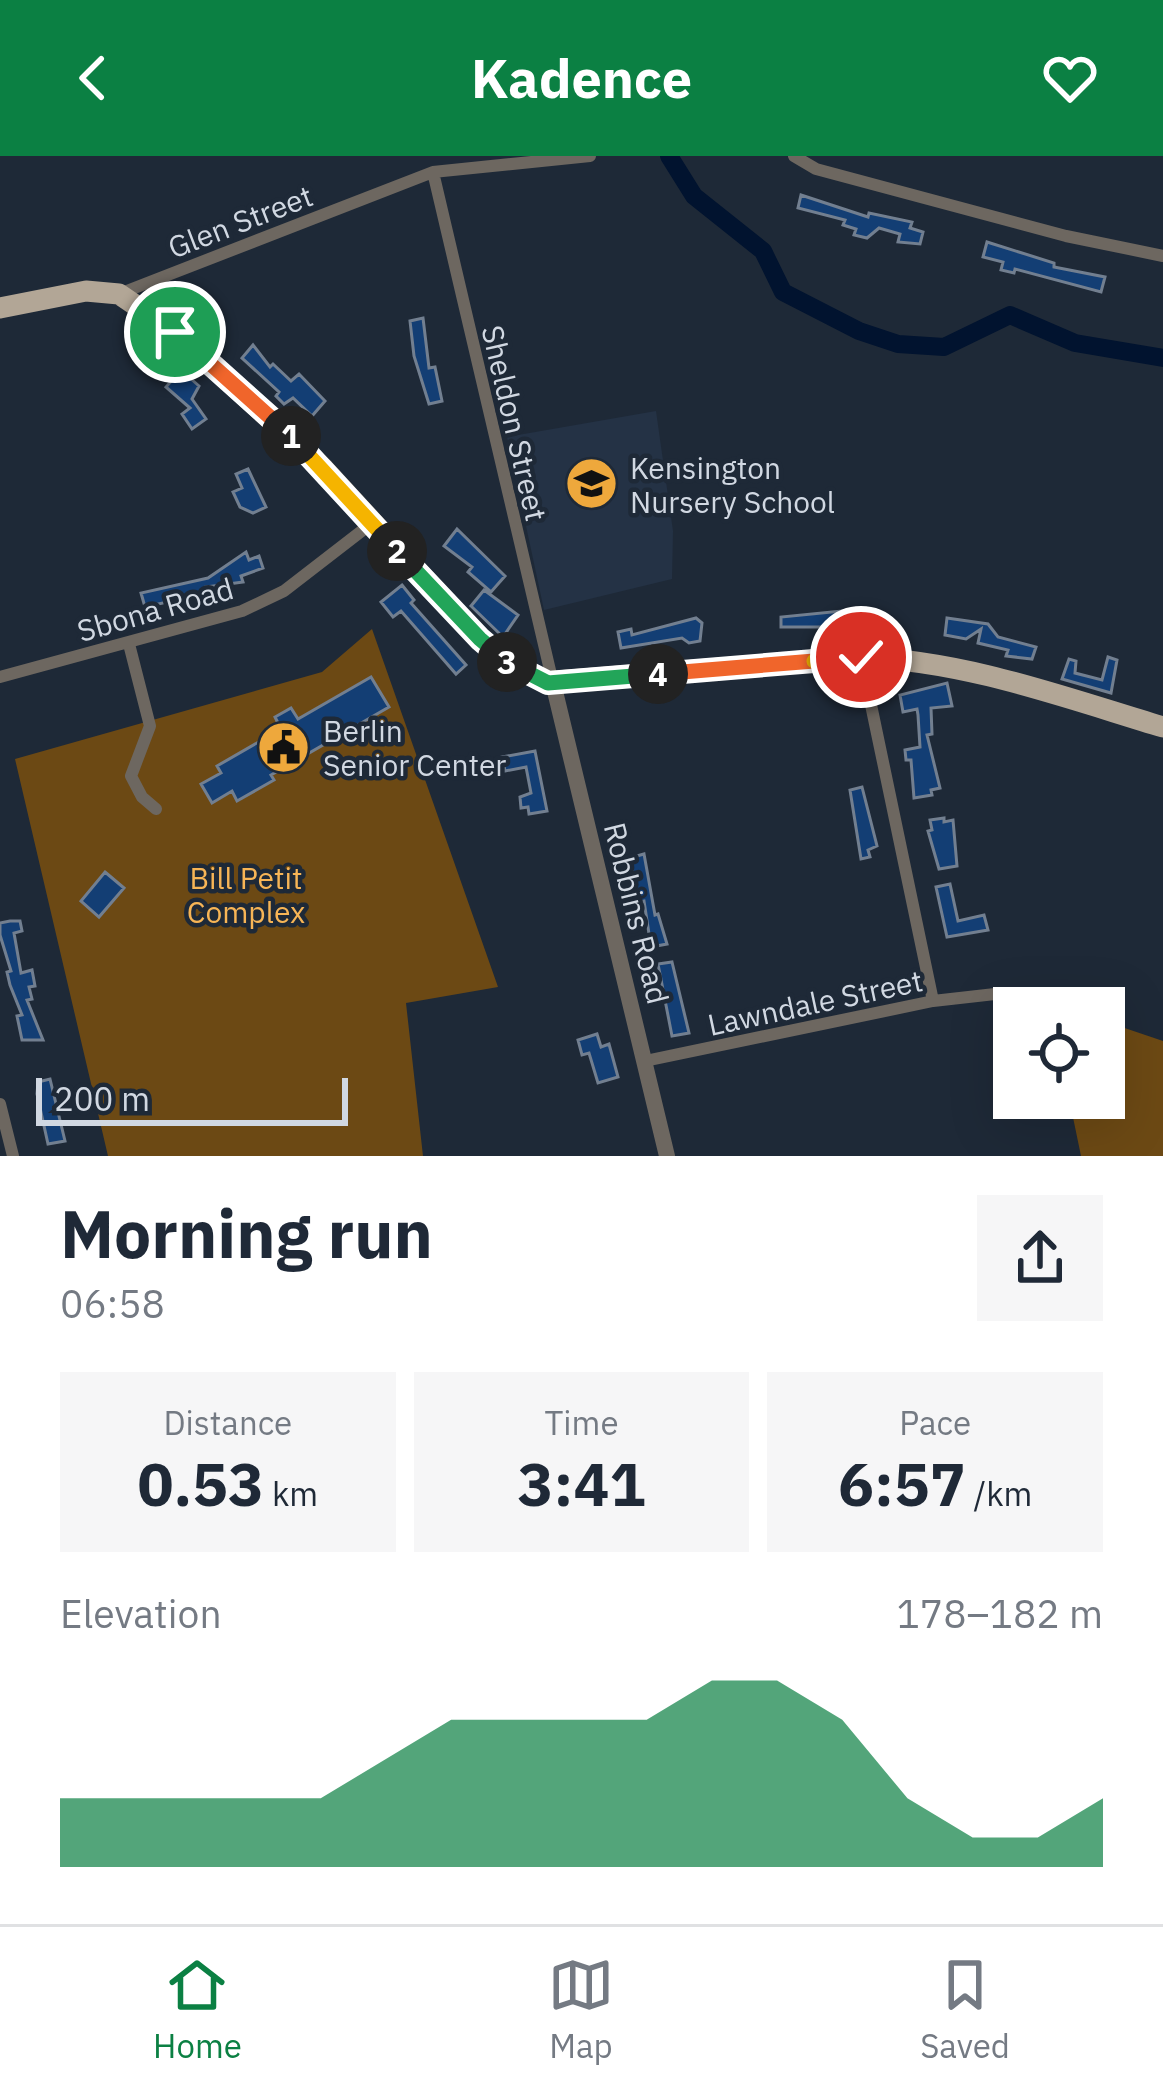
<!DOCTYPE html>
<html lang="en">
<head>
<meta charset="utf-8">
<style>
  :root { --surface:#fff; --page:#f6f6f7; --text:#1f2937; --muted:#747a83; --line:#e0e1e3; --accent:#0b8043 }
  body { margin:0; font-family:"IBM Plex Sans",sans-serif; background:var(--page); color:var(--text); height:100vh; display:flex; flex-direction:column; font-size:45px; white-space:nowrap }
  * { box-sizing:border-box; margin:0 }
  p { font-size:39px; color:var(--muted) }
  .icon { flex:none; width:66px; height:66px; fill:none; stroke:currentColor; stroke-width:2; stroke-linecap:round; stroke-linejoin:round }
  .map { position:relative; height:1000px; overflow:hidden }
  .drawer { display:flex; flex-direction:column; background:var(--surface); flex:1 }
  .drawer>* { flex:none }
  .tools { position:absolute; left:993px; top:831px; display:grid; gap:24px }
  .tools a { display:grid; place-items:center; width:132px; height:132px; border-radius:0px; background:var(--surface); box-shadow:0 12px 48px #0002; font-size:60px }
  .scale { position:absolute; left:36px; bottom:30px; width:312px; box-sizing:border-box; padding-left:12px; border:6px solid #d1d8e2; border-top:0; font-size:33px; line-height:42px; white-space:nowrap; color:#d1d8e2; -webkit-text-stroke:9px #1e2937; paint-order:stroke }
  .pin { position:absolute; display:grid; place-items:center; width:102px; height:102px; color:#fff; margin:-51px; border:6px solid #fff; border-radius:50%; box-shadow:0 3px 12px #0007 }
  .km { position:absolute; width:60px; height:60px; margin:-30px; border-radius:50%; background:#222; color:#fff; font-size:33px; line-height:60px; text-align:center }
  .round { display:grid; place-items:center; flex:none; width:126px; height:126px; border-radius:0px; background:var(--page) }
  .headline { display:flex; align-items:center; justify-content:space-between; height:204px; padding:0 60px }
  h1 { font-size:66px; font-weight:700; line-height:90px }
  .metrics { display:grid; grid-template-columns:repeat(3,1fr); gap:18px; height:204px; padding:12px 60px }
  .metrics div { display:grid; align-content:center; border-radius:0px; background:var(--page); text-align:center }
  .metrics b { font-size:60px; font-weight:700 }
  .metrics small { font-size:33px; font-weight:400 }
  .metrics p { font-size:33px }
  .chart { height:336px; padding:24px 60px }
  .chart p { display:flex; justify-content:space-between }
  .chart svg { width:100%; height:216px; margin-top:12px; fill:var(--accent); opacity:.7 }
  header { display:flex; justify-content:space-between; align-items:center; height:156px; padding:0 60px; background:var(--accent); color:#fff; font-size:54px; font-weight:700 }
  .dock { display:flex; justify-content:space-around; align-items:center; height:168px; border-top:3px solid var(--line); background:var(--surface); font-size:33px; color:var(--muted) }
  .dock a { display:grid; justify-items:center; gap:6px }
  .dock .active { color:var(--accent) }
  .map>svg:first-child { display:block }
  .built { fill:#243245 }
  .green { fill:#6c4914 }
  .lines { fill:none; stroke-linecap:round; stroke-linejoin:round }
  .river { stroke:#01132f; stroke-width:18 }
  .building { fill:#133e74; stroke:#727f90; stroke-width:3 }
  .minor { stroke:#6d6760; stroke-width:12 }
  .tertiary { stroke:#6d6760; stroke-width:16 }
  .primary { stroke:#b2a696; stroke-width:21 }
  .split-1-casing { stroke:#fff; stroke-width:24 }
  .split-2-casing { stroke:#fff; stroke-width:24 }
  .split-3-casing { stroke:#fff; stroke-width:24 }
  .split-4-casing { stroke:#fff; stroke-width:24 }
  .split-5-casing { stroke:#fff; stroke-width:24 }
  .split-6-casing { stroke:#fff; stroke-width:24 }
  .split-1 { stroke:#f0652b; stroke-width:15 }
  .split-2 { stroke:#f5b400; stroke-width:15 }
  .split-3 { stroke:#22a559; stroke-width:15 }
  .split-4 { stroke:#22a559; stroke-width:15 }
  .split-5 { stroke:#f0652b; stroke-width:15 }
  .split-6 { stroke:#f5b400; stroke-width:15 }
  .labels { text-anchor:middle; dominant-baseline:central; stroke-width:9; stroke-linejoin:round; paint-order:stroke }
  .street-label { font-size:30px; fill:#d1d8e2; stroke:#1e2937 }
  .poi-label { font-size:30px; fill:#d1d8e2; stroke:#1e2937; text-anchor:start }
  .park-label { font-size:30px; fill:#f7b556; stroke:#1e2937 }
</style>
</head>
<body>
<header><svg class="icon" aria-label="back" viewBox="0 0 24 24"><path d="M15 5l-7 7 7 7"/></svg>Kadence<svg class="icon" aria-label="heart" viewBox="0 0 24 24"><path d="M12 20l-8-8c-3-5 5-10 8-4 3-6 11-1 8 4z"/></svg></header>
<div class="map">
<svg width="1163" height="1000" viewBox="0 0 1163 1000">
  <rect width="100%" height="100%" fill="#1e2937"/>
  <path class="built" d="M 656,255 L 673,375 L 672,423 L 544,454 L 507,281 Z"/>
  <path class="green" d="M 372,473 L 498,831 L 406,847 L 423,1000 L 108,1000 L 15,603 L 322,516 Z
    M 1104,865 L 1163,885 L 1163,1000 L 1081,1000 L 1069,942 L 1104,942 Z"/>
  <g class="lines">
    <path class="river" d="M 669,0 L 694,40 L 763,95 L 783,136 L 859,175 L 898,188 L 944,191 L 1010,159 L 1075,187 L 1163,202"/>
  </g>
  <path class="building" d="M 801,39 L 868,61 L 869,57 L 912,66 L 910,72 L 923,76 L 920,88 L 898,86 L 900,78 L 879,72 L 867,82 L 854,79 L 856,73 L 843,69 L 845,64 L 798,52 Z
    M 987,86 L 1054,107 L 1054,111 L 1105,121 L 1101,136 L 1015,113 L 1014,117 L 1001,114 L 1003,106 L 983,101 Z
    M 423,162 L 429,212 L 435,211 L 442,245 L 429,248 L 414,200 L 410,165 Z
    M 253,189 L 270,211 L 273,208 L 291,225 L 299,218 L 325,245 L 312,260 L 293,242 L 284,248 L 276,240 L 279,236 L 242,202 Z
    M 181,214 L 199,230 L 192,243 L 206,263 L 192,273 L 182,258 L 190,252 L 166,231 Z
    M 248,313 L 266,351 L 253,357 L 240,351 L 233,336 L 242,332 L 236,318 Z
    M 457,373 L 505,420 L 491,436 L 468,416 L 472,411 L 444,390 Z
    M 246,396 L 249,404 L 259,400 L 263,412 L 241,420 L 243,426 L 206,431 L 208,437 L 145,451 L 141,437 L 208,422 Z
    M 402,429 L 414,444 L 411,447 L 466,509 L 456,518 L 401,455 L 393,461 L 381,446 Z
    M 484,434 L 518,459 L 503,481 L 471,450 Z
    M 862,453 L 867,456 L 868,471 L 781,471 L 781,461 Z
    M 696,462 L 702,467 L 700,485 L 689,487 L 682,482 L 621,492 L 618,476 L 631,473 L 632,479 Z
    M 947,462 L 988,468 L 998,481 L 1036,491 L 1032,503 L 1006,500 L 1008,494 L 978,487 L 981,473 L 966,483 L 945,479 Z
    M 1108,501 L 1117,504 L 1111,537 L 1062,523 L 1069,503 L 1076,505 L 1075,517 L 1102,524 Z
    M 371,521 L 389,551 L 271,619 L 274,624 L 237,645 L 232,635 L 212,647 L 201,628 L 221,617 L 217,610 L 281,573 L 275,561 L 291,552 L 298,563 Z
    M 947,527 L 952,550 L 931,552 L 932,578 L 927,579 L 940,632 L 931,634 L 932,639 L 914,642 L 911,604 L 906,604 L 905,594 L 920,591 L 918,559 L 917,553 L 903,556 L 900,539 Z
    M 535,595 L 547,655 L 529,658 L 528,651 L 521,652 L 520,641 L 531,637 L 526,611 L 505,615 L 502,601 Z
    M 862,631 L 877,690 L 868,694 L 870,701 L 861,703 L 850,634 Z
    M 944,662 L 944,666 L 953,664 L 957,710 L 939,713 L 928,675 L 932,674 L 930,664 Z
    M 644,698 L 655,759 L 658,758 L 667,788 L 651,791 L 644,745 L 635,747 L 632,714 L 628,714 L 626,703 Z
    M 105,716 L 124,732 L 99,761 L 81,745 Z
    M 950,728 L 958,765 L 984,759 L 988,774 L 947,781 L 936,731 Z
    M 10,765 L 20,765 L 22,775 L 14,777 L 21,817 L 32,814 L 35,830 L 29,831 L 32,843 L 27,844 L 43,884 L 22,884 L 17,860 L 22,859 L 10,829 L 7,816 L 11,815 L 0,779 L 0,767 Z
    M 672,806 L 689,877 L 672,880 L 658,808 Z
    M 597,878 L 601,891 L 609,888 L 618,921 L 598,927 L 589,897 L 582,899 L 578,884 Z
    M 50,923 L 65,985 L 48,988 L 37,938 L 38,926 Z"/>
  <g class="lines">
    <path class="minor" d="M 794,0 L 816,13 L 1066,80 L 1163,100
      M 433,16 L 553,527
      M 119,138 L 433,16 L 590,0
      M 129,488 L 150,570 L 131,620 L 142,641 L 156,653
      M 861,501 L 933,845
      M 0,521 L 242,455 L 284,435 L 372,367
      M 645,905 L 933,845 L 995,838
      M 0,948 L 13,1000"/>
    <path class="tertiary" d="M 553,527 L 667,1000"/>
    <path class="primary" d="M 0,152 L 86,135 L 119,138 L 175,176 L 324,313 L 480,483 L 514,510 L 544,526 L 861,501 C 966,505 1063,541 1163,571"/>
  </g>
  <g class="lines">
    <defs>
      <path id="split-1" d="M 175,176 L 291,280"/>
      <path id="split-2" d="M 291,280 L 397,395"/>
      <path id="split-3" d="M 397,395 L 480,483 L 507,506"/>
      <path id="split-4" d="M 507,506 L 548,527 L 658,518"/>
      <path id="split-5" d="M 658,518 L 814,505"/>
      <path id="split-6" d="M 814,505 L 861,501"/>
    </defs>
    <use href="#split-1" class="split-1-casing"/>
    <use href="#split-2" class="split-2-casing"/>
    <use href="#split-3" class="split-3-casing"/>
    <use href="#split-4" class="split-4-casing"/>
    <use href="#split-5" class="split-5-casing"/>
    <use href="#split-6" class="split-6-casing"/>
    <use href="#split-1" class="split-1"/>
    <use href="#split-2" class="split-2"/>
    <use href="#split-3" class="split-3"/>
    <use href="#split-4" class="split-4"/>
    <use href="#split-5" class="split-5"/>
    <use href="#split-6" class="split-6"/>
  </g>
  <defs>
    <symbol id="school-disc" viewBox="-11 -11 22 22"><circle r="9.5" fill="#eea83c" stroke="#1e2937"/><path d="M0-5L7-2L0 1L-7-2ZM-4 1L0 2.5L4 1V4Q0 6-4 4Z" fill="#111"/></symbol>
    <symbol id="civic-disc" viewBox="-11 -11 22 22"><circle r="9.5" fill="#eea83c" stroke="#1e2937"/><path d="M-.6-6.5H3V-4.5H.6V-3L4-1V1h2V6H-6V1h2V-1L-.6-3ZM-1.2 2.5V6h2.4V2.5Z" fill="#111"/></symbol>
  </defs>
  <g fill-rule="evenodd">
    <use href="#school-disc" x="562" y="298" width="59" height="59"/>
    <use href="#civic-disc" x="254" y="562" width="59" height="59"/>
  </g>
  <g class="labels">
    <g class="street-label">
      <text transform="translate(240 65) rotate(-21)">Glen Street</text>
      <text transform="translate(515 267) rotate(77)">Sheldon Street</text>
      <text transform="translate(155 453) rotate(-16)">Sbona Road</text>
      <text transform="translate(637 757) rotate(76)">Robbins Road</text>
      <text transform="translate(815 846) rotate(-12)">Lawndale Street</text>
    </g>
    <g class="poi-label">
      <text x="630" y="311">Kensington<tspan x="630" dy="34">Nursery School</tspan></text>
      <text x="323" y="574">Berlin<tspan x="323" dy="34">Senior Center</tspan></text>
    </g>
    <g class="park-label">
      <text x="246" y="721">Bill Petit<tspan x="246" dy="34">Complex</tspan></text>
    </g>
  </g>
</svg>
<div class="tools">
<a><svg class="icon" aria-label="locate" viewBox="0 0 24 24"><circle cx="12" cy="12" r="6"/><path d="M12 2v4M12 18v4M2 12h4M18 12h4"/></svg></a>
</div>
<div class="scale">200 m</div>
<div class="pin" style="left:175px;top:176px;background:#1e9e55"><svg class="icon" aria-label="arrive" viewBox="0 0 24 24"><path d="M6 21V4h12l-3 4 3 4H6"/></svg></div>
<div class="pin" style="left:861px;top:501px;background:#d93025"><svg class="icon" aria-label="check" viewBox="0 0 24 24"><path d="M5 12l5 5 9-10"/></svg></div>
<b class="km" style="left:291px;top:280px">1</b>
<b class="km" style="left:397px;top:395px">2</b>
<b class="km" style="left:507px;top:506px">3</b>
<b class="km" style="left:658px;top:518px">4</b>
</div>
<section class="drawer">
<div class="headline"><div><h1>Morning run</h1><p>06:58</p></div><a class="round"><svg class="icon" aria-label="share" viewBox="0 0 24 24"><path d="M12 15V3M7 8l5-5 5 5M5 13v7h14v-7"/></svg></a></div>
<div class="metrics">
<div><p>Distance</p><b>0.53<small> km</small></b></div>
<div><p>Time</p><b>3:41</b></div>
<div><p>Pace</p><b>6:57<small> /km</small></b></div>
</div>
<div class="chart"><p><span>Elevation</span>178–182 m</p>
<svg viewBox="0 0 160 44" preserveAspectRatio="none"><path d="M0 44V30L10 30L20 30L30 30L40 30L50 22L60 14L70 14L80 14L90 14L100 6L110 6L120 14L130 30L140 38L150 38L160 30V44z"/></svg>
</div>
</section>
<nav class="dock">
<a class="active"><svg class="icon" aria-label="home" viewBox="0 0 24 24"><path d="M3 11l9-7 9 7M6 9v11h12V9"/></svg>Home</a>
<a><svg class="icon" aria-label="map" viewBox="0 0 24 24"><path d="M3 6l6-2 6 2 6-2v14l-6 2-6-2-6 2zM9 4v14M15 6v14"/></svg>Map</a>
<a><svg class="icon" aria-label="saved" viewBox="0 0 24 24"><path d="M7 4h10v16l-5-4-5 4z"/></svg>Saved</a>
</nav>
</body>
</html>
